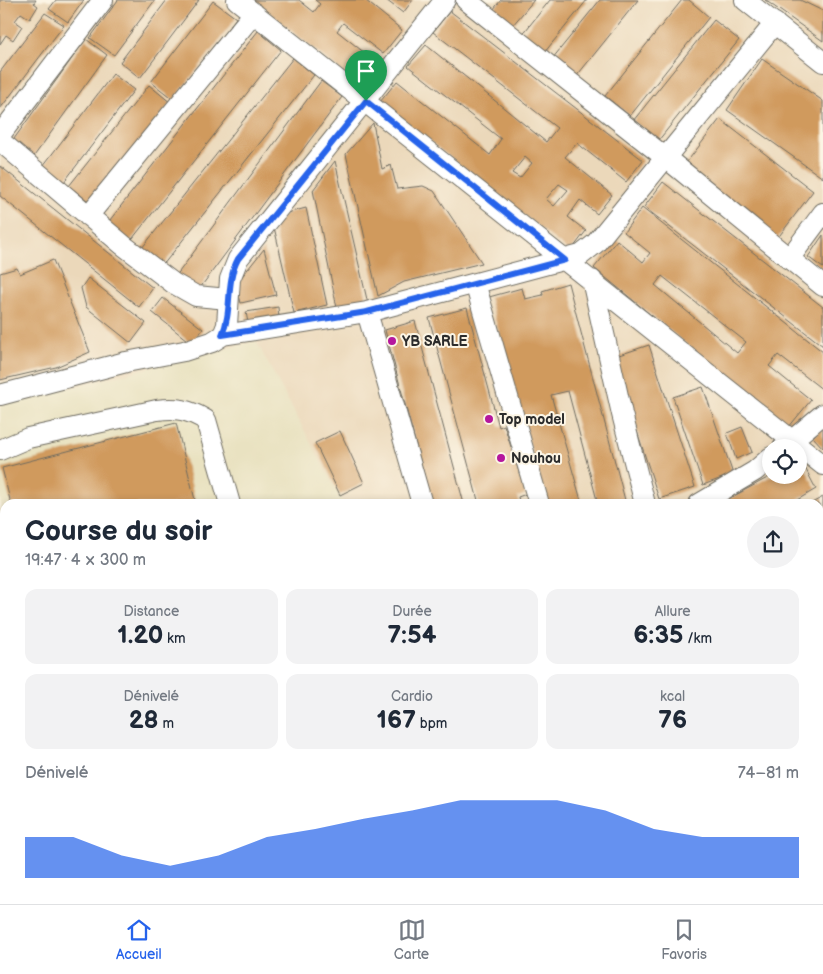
<!DOCTYPE html>
<html lang="fr">
<head>
<meta charset="utf-8">
<style>
  :root { --surface:#fff; --page:#f2f2f3; --text:#1f2937; --muted:#747a83; --line:#e0e1e3; --accent:#2563eb }
  body { margin:0; font-family:"Balsamiq Sans",sans-serif; background:var(--page); color:var(--text); height:100vh; display:flex; flex-direction:column; font-size:19px; white-space:nowrap }
  * { box-sizing:border-box; margin:0 }
  p { font-size:16px; color:var(--muted) }
  .icon { flex:none; width:28px; height:28px; fill:none; stroke:currentColor; stroke-width:2; stroke-linecap:round; stroke-linejoin:round }
  .map { position:relative; flex:1; overflow:hidden }
  .side { position:absolute; left:0px; top:499px; width:824px; height:406px; display:flex; flex-direction:column; background:var(--surface); border-radius:15px 15px 0 0; box-shadow:0 2px 8px #0003 }
  .side>* { flex:none }
  .fabs { position:absolute; left:762px; top:439px; display:grid; gap:10px }
  .fabs a { display:grid; place-items:center; width:45px; height:45px; border-radius:50%; background:var(--surface); box-shadow:0 2px 8px #0003; font-size:25px }
  .pin { position:absolute; display:grid; place-items:center; width:42px; height:42px; color:#fff; margin:-51px -21px; border-radius:50% 50% 50% 0; rotate:-45deg; box-shadow:0 0 5px #0007 }
  .pin .icon { rotate:45deg }
  .round { display:grid; place-items:center; flex:none; width:52px; height:52px; border-radius:26px; background:var(--page) }
  .summary { display:flex; align-items:center; justify-content:space-between; height:85px; padding:0 25px }
  h1 { font-size:28px; font-weight:800; line-height:38px }
  .figures { display:grid; grid-template-columns:repeat(3,1fr); gap:8px; height:85px; padding:5px 25px }
  .figures div { display:grid; align-content:center; border-radius:12px; background:var(--page); text-align:center }
  .figures b { font-size:25px; font-weight:800 }
  .figures small { font-size:14px; font-weight:400 }
  .figures p { font-size:14px }
  .chart { height:140px; padding:10px 25px }
  .chart p { display:flex; justify-content:space-between }
  .chart svg { width:100%; height:90px; margin-top:5px; fill:var(--accent); opacity:.7 }
  .tabs { display:flex; justify-content:space-around; align-items:center; height:70px; border-top:1px solid var(--line); background:var(--surface); font-size:14px; color:var(--muted) }
  .tabs a { display:grid; justify-items:center; gap:2px }
  .tabs .current { color:var(--accent) }
  .map>svg:first-child { display:block }
  .built { fill:#ebd8ba; fill-rule:evenodd }
  .building { fill:#d09a5d; fill-rule:evenodd }
  .lines { fill:none; stroke-linecap:round; stroke-linejoin:round }
  .minor-casing { stroke:#6e6b60; stroke-width:22 }
  .major-casing { stroke:#6e6b60; stroke-width:29 }
  .minor { stroke:#fff; stroke-width:20 }
  .major { stroke:#fabe6d; stroke-width:26 }
  .route-casing { stroke:#fff; stroke-width:10 }
  .route { stroke:#2563eb; stroke-width:6 }
  .poi-dot { fill:#b5179e; stroke:#fcf5e5; stroke-width:2 }
  .labels { text-anchor:middle; dominant-baseline:central; stroke-width:4; stroke-linejoin:round; paint-order:stroke }
  .poi-label { font-size:14px; font-weight:bold; fill:#2b2b2b; stroke:#fcf5e5; text-anchor:start }
</style>
</head>
<body>
<div class="map">
<svg width="823" height="904" viewBox="0 0 823 904">
  <rect width="100%" height="100%" fill="#fcf5e5"/>
  <filter id="ink" filterUnits="userSpaceOnUse"><feTurbulence type="fractalNoise" baseFrequency=".02" numOctaves="2"/><feDisplacementMap in="SourceGraphic" scale="10" xChannelSelector="R" yChannelSelector="G"/><feConvolveMatrix kernelMatrix="1 2 1 2 8 2 1 2 1" color-interpolation-filters="sRGB"/></filter>
  <filter id="wash" filterUnits="userSpaceOnUse"><feTurbulence type="fractalNoise" baseFrequency=".0096" numOctaves="4" result="noise"/><feDisplacementMap in="SourceGraphic" scale="20" xChannelSelector="R" yChannelSelector="G"/><feGaussianBlur stdDeviation="1.12" result="paint"/><feColorMatrix in="noise" values="0 0 0 0 0 0 0 0 0 0 0 0 0 0 0 0 0 1.4 0 .05"/><feComposite in="paint" operator="in"/></filter>
  <g filter="url(#wash)">
    <rect width="100%" height="100%" fill="#e9e2c1"/>
    <path class="built" d="M 0,0 L 823,0 L 823,538 L 819,541 L 819,504 L 344,504 L 256,341 L 0,405 ZM 771,448 L 799,448 L 799,475 L 771,475 Z
      M 823,616 L 823,904 L 285,904 L 283,900 L 819,900 L 819,619 Z"/>
    <g id="blocks">
      <path class="building" d="M 0,0 L 36,0 L 34,3 L 38,6 L 30,19 L 21,13 L 15,21 L 22,26 L 13,40 L 6,35 L 0,44 Z
        M 56,0 L 84,0 L 68,22 L 49,9 Z
        M 118,0 L 155,0 L 114,55 L 90,38 Z
        M 167,0 L 199,0 L 140,78 L 120,62 Z
        M 253,0 L 299,0 L 314,12 L 320,4 L 315,0 L 365,0 L 402,30 L 383,54 L 343,23 L 337,31 L 380,65 L 362,88 Z
        M 386,0 L 413,0 L 403,13 Z
        M 501,0 L 534,0 L 512,26 L 493,10 Z
        M 550,0 L 587,0 L 544,53 L 522,35 Z
        M 600,0 L 638,0 L 575,78 L 552,59 Z
        M 682,0 L 689,0 L 709,17 L 630,116 L 605,96 Z
        M 765,0 L 800,0 L 823,11 L 823,41 Z
        M 213,1 L 236,18 L 174,100 L 151,82 Z
        M 450,11 L 643,160 L 626,182 L 577,143 L 565,157 L 612,195 L 597,214 L 580,200 L 568,217 L 586,231 L 570,252 L 380,102 L 397,81 L 490,155 L 501,139 L 408,66 L 426,45 L 546,142 L 557,128 L 433,32 ZM 525,157 L 532,163 L 520,178 L 512,173 ZM 559,184 L 568,190 L 554,206 L 546,199 Z
        M 45,13 L 64,25 L 0,109 L 0,72 Z
        M 714,20 L 739,40 L 658,141 L 633,121 Z
        M 258,31 L 281,50 L 129,243 L 106,225 Z
        M 86,39 L 107,55 L 32,159 L 11,143 Z
        M 293,58 L 314,75 L 159,270 L 138,253 Z
        M 762,59 L 823,101 L 823,178 L 727,110 Z
        M 113,74 L 134,90 L 64,182 L 43,166 Z
        M 321,81 L 342,97 L 197,292 L 176,276 Z
        M 149,85 L 171,103 L 92,204 L 69,186 Z
        M 720,119 L 813,191 L 777,239 L 683,167 Z
        M 373,123 L 382,169 L 391,165 L 397,189 L 423,186 L 434,191 L 482,263 L 404,282 L 378,296 L 346,154 Z
        M 335,161 L 368,304 L 338,313 L 313,190 Z
        M 0,166 L 153,288 L 139,307 L 0,196 Z
        M 663,182 L 823,307 L 823,346 L 644,207 Z
        M 306,208 L 327,305 L 294,313 L 274,227 L 287,213 Z
        M 642,208 L 823,352 L 823,390 L 778,355 L 769,366 L 811,400 L 788,428 L 594,268 L 617,240 L 643,262 L 650,253 L 624,232 ZM 662,276 L 746,342 L 737,353 L 655,285 Z
        M 823,235 L 823,268 L 808,257 Z
        M 264,249 L 276,295 L 241,303 L 236,284 Z
        M 53,260 L 90,352 L 56,367 L 0,380 L 0,273 L 17,268 L 20,274 Z
        M 88,278 L 146,323 L 131,343 L 86,307 L 81,288 Z
        M 568,283 L 626,504 L 598,504 L 568,391 L 551,395 L 582,504 L 546,504 L 489,297 L 522,288 L 525,299 L 543,295 L 542,291 Z
        M 163,298 L 203,329 L 192,344 L 152,312 Z
        M 278,307 L 279,318 L 248,323 L 246,312 Z
        M 467,308 L 499,427 L 504,425 L 526,494 L 518,497 L 520,504 L 479,504 L 429,318 Z
        M 415,321 L 464,504 L 432,504 L 385,330 Z
        M 649,345 L 695,487 L 659,499 L 613,357 Z
        M 703,387 L 733,474 L 703,485 L 673,397 Z
        M 176,423 L 196,504 L 11,504 L 2,468 Z
        M 742,427 L 752,452 L 736,459 L 727,433 Z
        M 823,427 L 823,448 L 813,437 Z
        M 340,431 L 364,483 L 340,495 L 315,443 Z
        M 801,460 L 816,489 L 790,504 L 719,504 L 773,475 L 799,475 L 799,461 Z
        M 823,497 L 823,531 L 819,533 L 819,504 L 810,504 Z
        M 823,667 L 823,736 L 819,740 L 819,671 Z
        M 819,775 L 823,784 L 823,876 L 819,867 Z
        M 115,900 L 137,900 L 139,904 L 117,904 Z
        M 335,900 L 367,900 L 369,904 L 337,904 Z
        M 617,900 L 659,900 L 660,904 L 619,904 Z"/>
    </g>
  </g>
  <g filter="url(#ink)">
    <use href="#blocks" fill-opacity="0" stroke="#6e6b60" stroke-width="1"/>
    <g class="lines">
      <defs>
        <path id="minor" d="M 237,0 L 823,465
          M 466,0 L 666,158 L 823,286
          M 745,0 L 823,62
          M 0,135 L 103,0
          M 0,141 L 123,245 L 173,283 L 196,296 L 228,299
          M 88,216 L 254,13
          M 789,259 L 823,213
          M 592,280 L 622,414 L 645,504
          M 475,283 L 539,504
          M 367,312 L 422,504
          M 223,335 L 367,312 L 581,255 L 596,243 L 775,23
          M 0,395 L 126,362 L 184,351 L 212,342 L 223,335 L 227,325 L 230,279 L 238,259 L 445,0
          M 783,448 L 823,414
          M 0,450 L 28,438 L 157,410 C 177,407 189,410 206,420 L 230,504
          M 699,504 L 755,471 L 771,457
          M 0,544 L 5,562
          M 449,900 L 449,904"/>
        <path id="major" d="M 819,576 L 823,573
          M 819,612 L 823,610
          M 0,801 L 5,800
          M 0,835 L 5,834
          M 233,900 L 235,904
          M 267,900 L 269,904
          M 816,900 L 818,904"/>
      </defs>
      <use href="#minor" class="minor-casing"/>
      <use href="#major" class="major-casing"/>
      <use href="#minor" class="minor"/>
      <use href="#major" class="major"/>
    </g>
  </g>
  <g class="lines" filter="url(#ink)">
    <defs>
      <path id="route" d="M 366,101 L 565,260 L 367,312 L 222,335 C 233,310 225,283 238,259 Z"/>
    </defs>
    <use href="#route" class="route-casing"/>
    <use href="#route" class="route"/>
  </g>
  <g class="poi-dot">
    <circle cx="392" cy="341" r="5"/>
    <circle cx="489" cy="419" r="5"/>
    <circle cx="501" cy="458" r="5"/>
  </g>
  <g class="labels">
    <g class="poi-label">
      <text x="402" y="341">YB SARLE</text>
      <text x="499" y="419">Top model</text>
      <text x="511" y="458">Nouhou</text>
    </g>
  </g>
</svg>
<div class="fabs">
<a><svg class="icon" aria-label="locate" viewBox="0 0 24 24"><circle cx="12" cy="12" r="6"/><path d="M12 2v4M12 18v4M2 12h4M18 12h4"/></svg></a>
</div>
<div class="pin" style="left:366px;top:101px;background:#1e9e55"><svg class="icon" aria-label="arrive" viewBox="0 0 24 24"><path d="M6 21V4h12l-3 4 3 4H6"/></svg></div>
<section class="side">
<div class="summary"><div><h1>Course du soir</h1><p>19:47 · 4 × 300 m</p></div><a class="round"><svg class="icon" aria-label="share" viewBox="0 0 24 24"><path d="M12 15V3M7 8l5-5 5 5M5 13v7h14v-7"/></svg></a></div>
<div class="figures">
<div><p>Distance</p><b>1.20<small> km</small></b></div>
<div><p>Durée</p><b>7:54</b></div>
<div><p>Allure</p><b>6:35<small> /km</small></b></div>
</div>
<div class="figures">
<div><p>Dénivelé</p><b>28<small> m</small></b></div>
<div><p>Cardio</p><b>167<small> bpm</small></b></div>
<div><p>kcal</p><b>76</b></div>
</div>
<div class="chart"><p><span>Dénivelé</span>74–81 m</p>
<svg viewBox="0 0 160 44" preserveAspectRatio="none"><path d="M0 44V24L10 24L20 33L30 38L40 33L50 24L60 20L70 15L80 11L90 6L100 6L110 6L120 11L130 20L140 24L150 24L160 24V44z"/></svg>
</div>
</section>
</div>
<nav class="tabs">
<a class="current"><svg class="icon" aria-label="home" viewBox="0 0 24 24"><path d="M3 11l9-7 9 7M6 9v11h12V9"/></svg>Accueil</a>
<a><svg class="icon" aria-label="map" viewBox="0 0 24 24"><path d="M3 6l6-2 6 2 6-2v14l-6 2-6-2-6 2zM9 4v14M15 6v14"/></svg>Carte</a>
<a><svg class="icon" aria-label="saved" viewBox="0 0 24 24"><path d="M7 4h10v16l-5-4-5 4z"/></svg>Favoris</a>
</nav>
</body>
</html>
